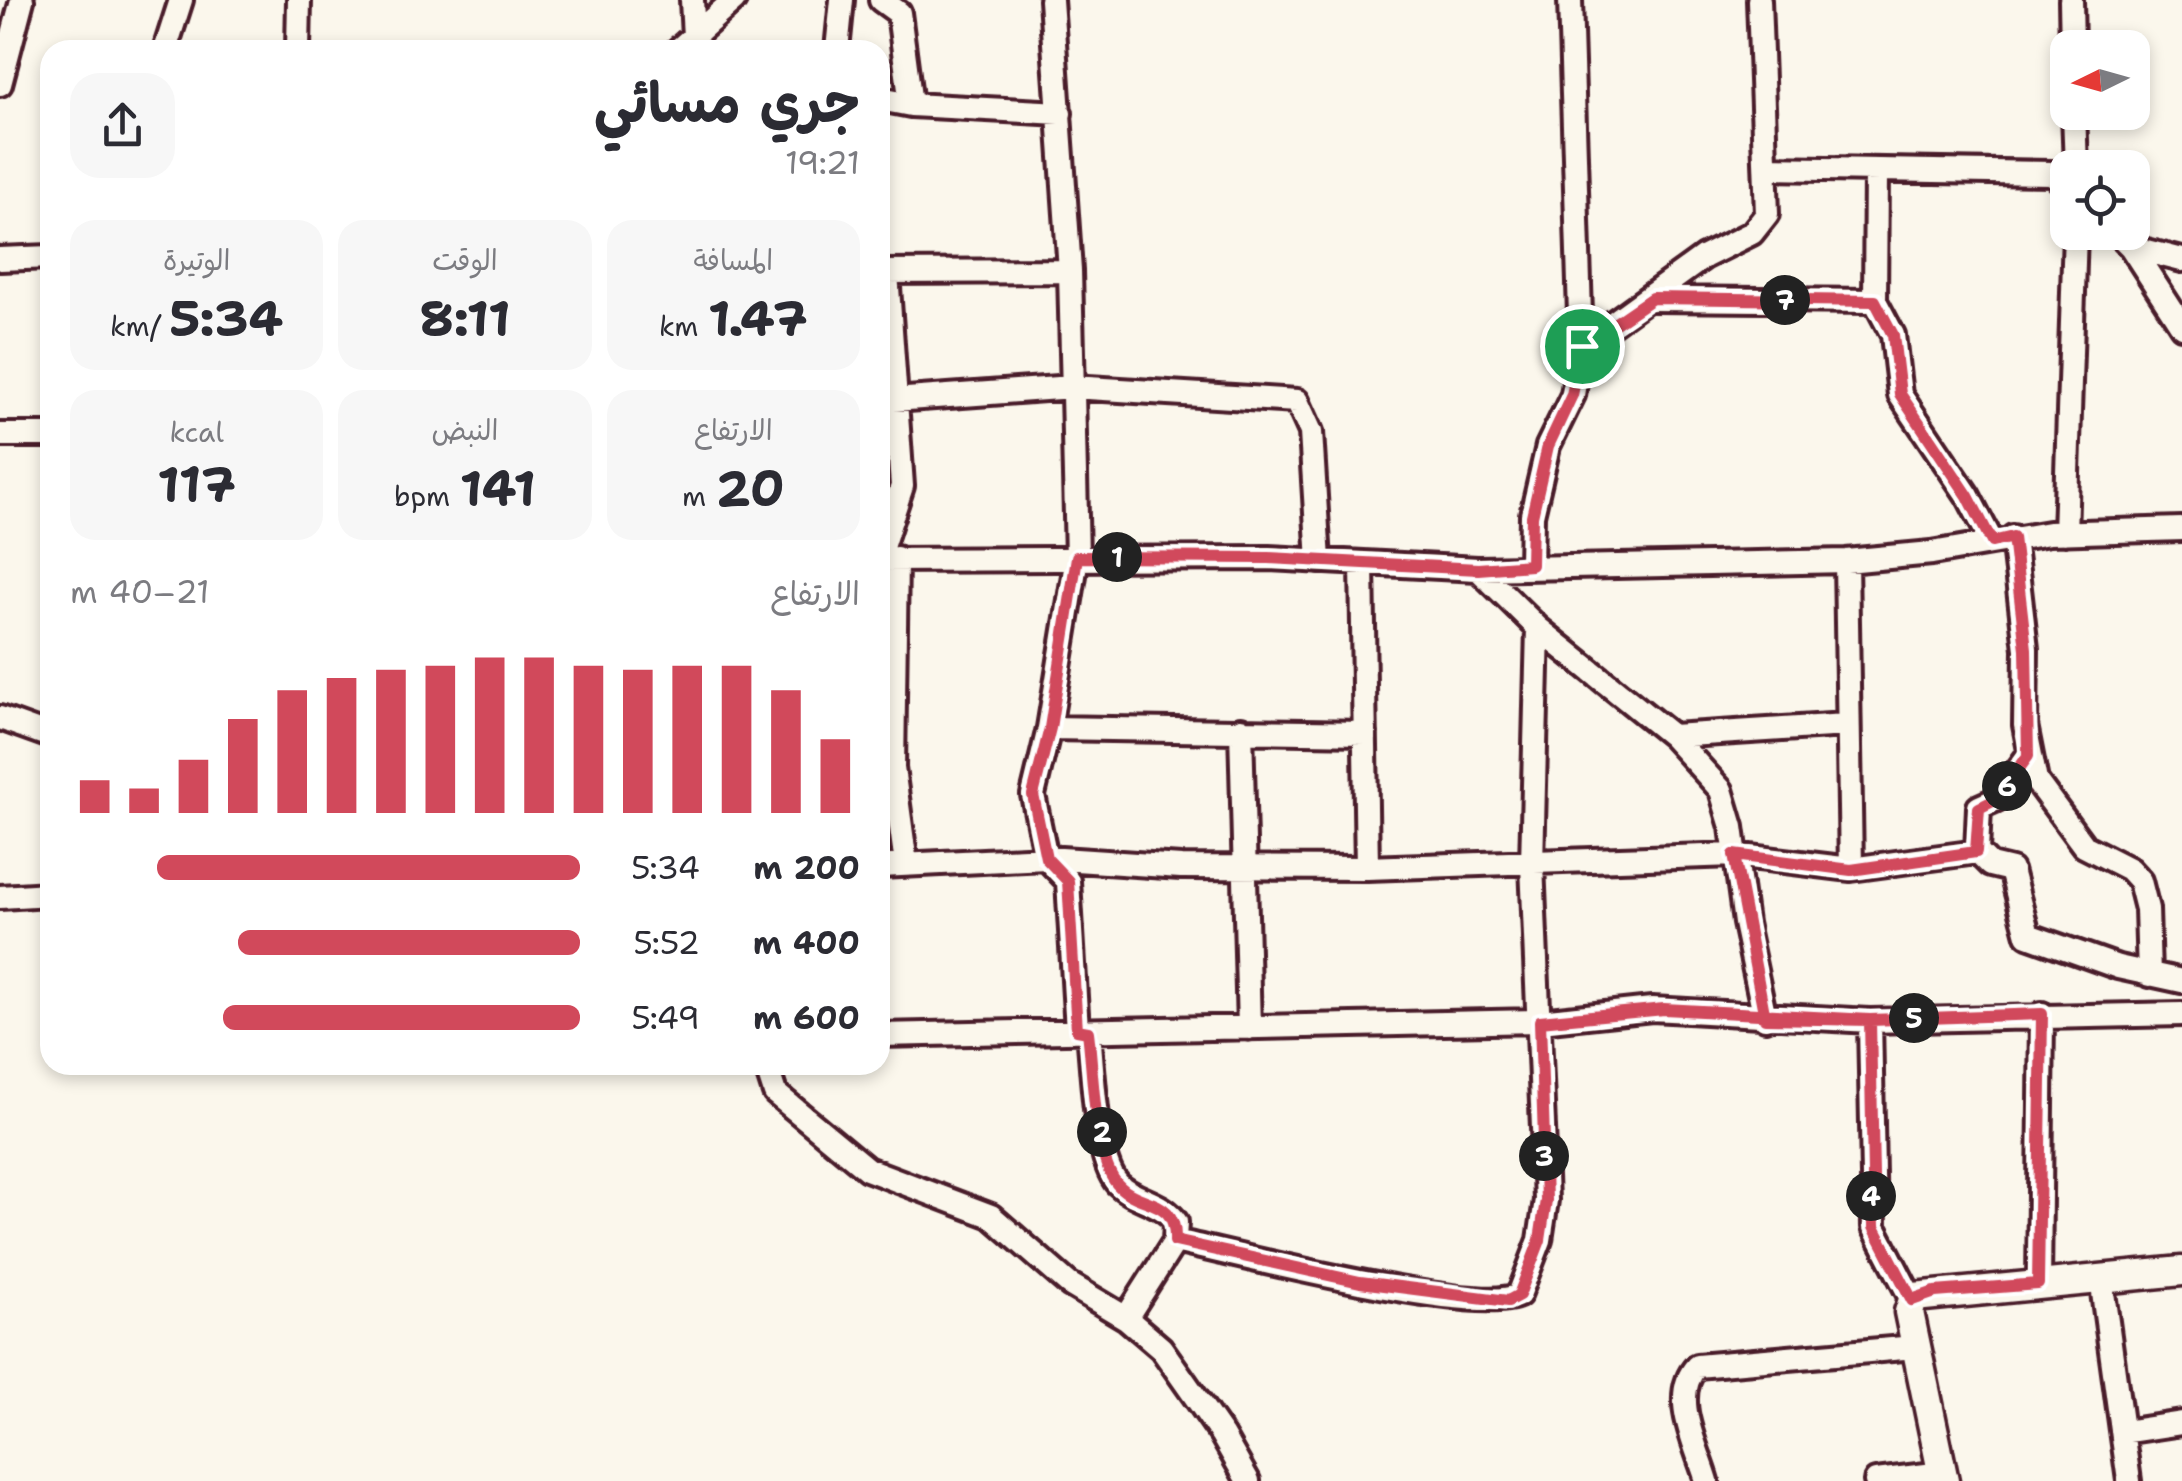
<!DOCTYPE html>
<html lang="ar">
<head>
<meta charset="utf-8">
<style>
  :root { --surface:#fff; --page:#f7f7f7; --text:#2b2b33; --muted:#7c7c81; --accent:#d1495b }
  body { margin:0; font-family:"Shantell Sans","Playpen Sans Arabic",sans-serif; background:var(--page); color:var(--text); direction:rtl; height:100vh; display:flex; flex-direction:column; font-size:38px; white-space:nowrap }
  * { box-sizing:border-box; margin:0 }
  p { font-size:32px; color:var(--muted) }
  .icon { flex:none; width:55px; height:55px; fill:none; stroke:currentColor; stroke-width:2; stroke-linecap:round; stroke-linejoin:round }
  .map { position:relative; flex:1; overflow:hidden; direction:ltr }
  .sheet { position:absolute; left:40px; top:40px; width:850px; height:1035px; display:flex; flex-direction:column; background:var(--surface); border-radius:30px; box-shadow:0 5px 15px #0003; direction:rtl }
  .sheet>* { flex:none }
  .needle { width:65px; rotate:265deg }
  .fabs { position:absolute; left:2050px; top:30px; display:grid; gap:20px }
  .fabs a { display:grid; place-items:center; width:100px; height:100px; border-radius:20px; background:var(--surface); box-shadow:0 5px 15px #0003; font-size:50px }
  .pin { position:absolute; display:grid; place-items:center; width:85px; height:85px; color:#fff; margin:-42px; border:5px solid #fff; border-radius:50%; box-shadow:0 2px 10px #0007 }
  .km { position:absolute; width:50px; height:50px; margin:-25px; border-radius:50%; background:#222; color:#fff; font-size:28px; line-height:50px; text-align:center }
  .round { display:grid; place-items:center; flex:none; width:105px; height:105px; border-radius:30px; background:var(--page) }
  .headline { display:flex; align-items:center; justify-content:space-between; height:170px; padding:0 30px }
  h1 { font-size:55px; font-weight:700; line-height:75px }
  .figures { display:grid; grid-template-columns:repeat(3,1fr); gap:15px; height:170px; padding:10px 30px }
  .figures div { display:grid; align-content:center; border-radius:25px; background:var(--page); text-align:center }
  .figures b { font-size:50px; font-weight:700 }
  .figures small { font-size:28px; font-weight:400 }
  .figures p { font-size:28px }
  .chart { height:280px; padding:20px 30px }
  .chart p { display:flex; justify-content:space-between }
  .chart svg { width:100%; height:180px; margin-top:10px; stroke:var(--accent); stroke-width:6 }
  ul { padding:0 30px; list-style:none; font-size:32px }
  li { display:grid; grid-template-columns:160px 120px 1fr; align-items:center; height:75px }
  li i { height:25px; border-radius:12px; background:var(--accent) }
  .map>svg:first-child { display:block }
  .lines { fill:none; stroke-linecap:round; stroke-linejoin:round }
  .minor-casing { stroke:#4a1f2b; stroke-width:30 }
  .tertiary-casing { stroke:#4a1f2b; stroke-width:35 }
  .minor { stroke:#fbf7ec; stroke-width:22 }
  .tertiary { stroke:#fbf7ec; stroke-width:28 }
  .route-casing { stroke:#fff; stroke-width:20 }
  .route { stroke:#d1495b; stroke-width:12 }
</style>
</head>
<body>
<div class="map">
<svg width="2182" height="1481" viewBox="0 0 2182 1481">
  <rect width="100%" height="100%" fill="#fbf7ec"/>
  <filter id="ink" filterUnits="userSpaceOnUse"><feTurbulence type="fractalNoise" baseFrequency=".01" numOctaves="2"/><feDisplacementMap in="SourceGraphic" scale="20" xChannelSelector="R" yChannelSelector="G"/><feConvolveMatrix kernelMatrix="1 2 1 2 8 2 1 2 1" color-interpolation-filters="sRGB"/></filter>
  <g filter="url(#ink)">
    <g class="lines">
      <defs>
        <path id="minor" d="M 692,0 L 694,37
          M 881,0 L 899,13 L 911,105
          M 1051,0 L 1070,271 L 1077,557 L 1049,728 L 1033,795 L 1046,858 L 1068,881 L 1077,1030
          M 2071,0 L 2072,48
          M 165,50 L 181,0
          M 298,50 L 299,0
          M 678,50 L 734,0
          M 837,50 L 842,0
          M 0,84 L 22,0
          M 880,99 L 911,105 L 1060,113
          M 2074,112 L 2076,168
          M 1768,168 L 2052,173 L 2068,187
          M 1876,172 L 1875,301 L 1893,335 L 1900,395 L 1968,496 L 1992,542
          M 2116,232 L 2131,247 L 2182,326
          M 2131,247 L 2182,260
          M 0,259 L 50,257
          M 880,272 L 1070,271
          M 1652,299 L 1875,301
          M 1581,346 L 1704,257 L 1752,233 L 1767,214 L 1759,0
          M 880,401 L 1072,387 L 1297,401 L 1311,432 L 1319,561
          M 0,435 L 50,435
          M 2065,533 L 2075,232
          M 2013,537 L 2026,649 L 2025,725 L 2036,781 L 2084,846 L 2129,869 L 2140,881 L 2147,909 L 2149,975
          M 880,553 L 902,486 L 887,273
          M 896,558 L 893,768 L 906,864
          M 880,560 L 1269,558 L 1478,569 L 1846,561 L 1932,553 L 2049,533 L 2182,529
          M 1846,561 L 1851,869
          M 1362,564 L 1367,868
          M 1531,565 L 1532,515 L 1548,446 L 1573,395 L 1581,346 L 1570,0
          M 1478,569 L 1538,628 L 1672,736 L 1721,790 L 1732,827 L 1745,923 L 1765,1018
          M 0,718 L 50,736
          M 1049,728 L 1365,733
          M 1241,729 L 1249,1028
          M 1672,736 L 1846,725
          M 2028,756 L 1997,799 L 1979,807 L 1977,852 L 1990,865 L 2011,870 L 2028,935 L 2118,967 L 2182,981
          M 880,866 L 1046,858 L 1181,867 L 1367,868 L 1734,855 L 1851,869 L 1977,852
          M 0,897 L 50,894
          M 1870,1021 L 1874,1227 L 1912,1300
          M 1089,1032 C 1093,1068 1095,1159 1118,1184 C 1135,1201 1162,1201 1176,1222 L 1175,1241 L 1126,1318
          M 880,1035 L 1540,1021 L 1652,1009 L 1870,1021 L 2182,1014
          M 766,1065 L 775,1093 L 867,1169 L 991,1216 L 1069,1284 L 1126,1318 L 1161,1348 L 1222,1435 L 1248,1481
          M 1175,1241 C 1233,1254 1477,1316 1519,1295 L 1540,1240 L 1546,1200 L 1532,864 L 1538,628
          M 2101,1278 L 2129,1481
          M 2039,1284 L 2042,1014
          M 2123,1432 L 2182,1423
          M 1707,1481 C 1697,1446 1669,1396 1697,1366 L 1915,1347
          M 1876,1481 L 1943,1473"/>
        <path id="tertiary" d="M 1944,1481 L 1909,1312 L 1914,1297 L 2182,1271"/>
      </defs>
      <use href="#minor" class="minor-casing"/>
      <use href="#tertiary" class="tertiary-casing"/>
      <use href="#minor" class="minor"/>
      <use href="#tertiary" class="tertiary"/>
    </g>
  </g>
  <g class="lines" filter="url(#ink)">
    <defs>
      <path id="route" d="M 1582,346 L 1572,395 L 1548,446 L 1532,516 L 1531,565 L 1478,569 L 1269,558 L 1077,557 L 1050,728 L 1033,795 L 1046,858 L 1068,881 L 1077,1030 L 1088,1032 C 1093,1069 1094,1150 1114,1180 C 1136,1211 1177,1193 1175,1241 L 1360,1282 L 1508,1301 L 1519,1295 L 1540,1240 L 1546,1200 L 1540,1021 L 1664,1009 L 1870,1020 L 1874,1227 L 1912,1300 L 1935,1292 L 2038,1284 L 2042,1014 L 1870,1020 L 1765,1018 L 1734,855 L 1851,870 L 1976,852 L 1979,808 L 1997,799 L 2028,756 L 2026,649 L 2013,537 L 1992,542 L 1968,496 L 1900,394 L 1893,335 L 1875,301 L 1652,298 L 1582,346"/>
    </defs>
    <use href="#route" class="route-casing"/>
    <use href="#route" class="route"/>
  </g>
</svg>
<div class="fabs">
<a><svg class="needle" viewBox="-14 -14 28 28"><path d="M0-13l5 13h-10z" fill="#e53935"/><path d="M0 13l5-13h-10z" fill="#7c7c81"/></svg></a>
<a><svg class="icon" aria-label="locate" viewBox="0 0 24 24"><circle cx="12" cy="12" r="6"/><path d="M12 2v4M12 18v4M2 12h4M18 12h4"/></svg></a>
</div>
<div class="pin" style="left:1582px;top:346px;background:#1e9e55"><svg class="icon" aria-label="arrive" viewBox="0 0 24 24"><path d="M6 21V4h12l-3 4 3 4H6"/></svg></div>
<b class="km" style="left:1117px;top:557px">1</b>
<b class="km" style="left:1102px;top:1132px">2</b>
<b class="km" style="left:1544px;top:1156px">3</b>
<b class="km" style="left:1871px;top:1196px">4</b>
<b class="km" style="left:1914px;top:1018px">5</b>
<b class="km" style="left:2007px;top:786px">6</b>
<b class="km" style="left:1785px;top:300px">7</b>
<section class="sheet">
<div class="headline"><div><h1>جري مسائي</h1><p>19:21</p></div><a class="round"><svg class="icon" aria-label="share" viewBox="0 0 24 24"><path d="M12 15V3M7 8l5-5 5 5M5 13v7h14v-7"/></svg></a></div>
<div class="figures">
<div><p>المسافة</p><b>1.47<small> km</small></b></div>
<div><p>الوقت</p><b>8:11</b></div>
<div><p>الوتيرة</p><b>5:34<small> /km</small></b></div>
</div>
<div class="figures">
<div><p>الارتفاع</p><b>20<small> m</small></b></div>
<div><p>النبض</p><b>141<small> bpm</small></b></div>
<div><p>kcal</p><b>117</b></div>
</div>
<div class="chart"><p><span>الارتفاع</span>21–40 m</p>
<svg viewBox="0 0 160 44" preserveAspectRatio="none"><path d="M5 44V36M15 44V38M25 44V31M35 44V21M45 44V14M55 44V11M65 44V9M75 44V8M85 44V6M95 44V6M105 44V8M115 44V9M125 44V8M135 44V8M145 44V14M155 44V26"/></svg>
</div>
<ul>
<li><b>200 m</b>5:34<i style="width:83%"></i></li>
<li><b>400 m</b>5:52<i style="width:67%"></i></li>
<li><b>600 m</b>5:49<i style="width:70%"></i></li>
</ul>
</section>
</div>
</body>
</html>
